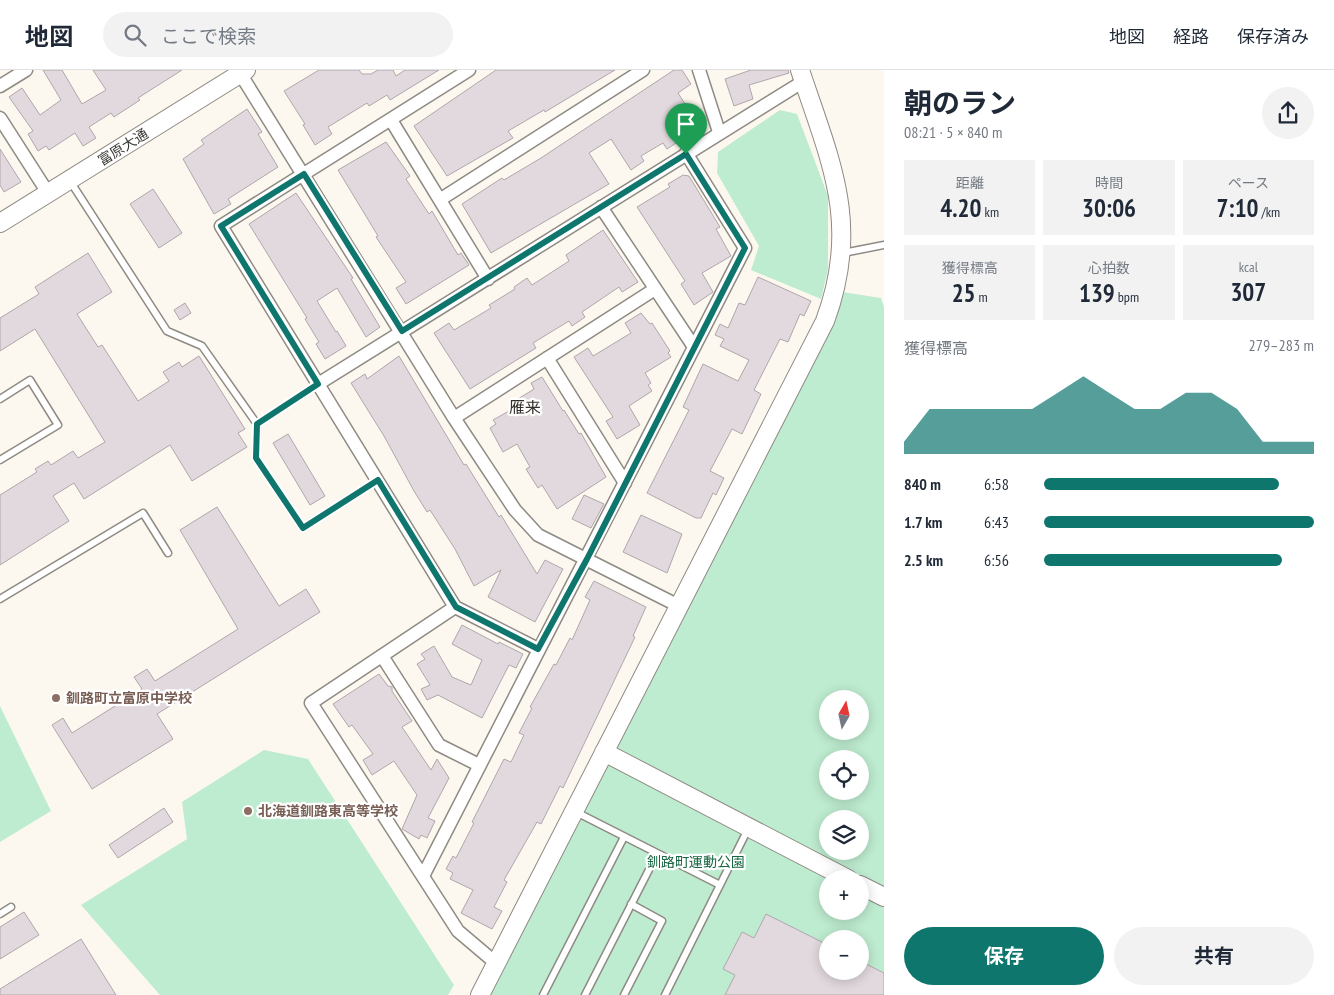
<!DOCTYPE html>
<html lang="ja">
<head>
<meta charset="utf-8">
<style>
  :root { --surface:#fff; --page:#f2f2f3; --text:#1f2937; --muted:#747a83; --line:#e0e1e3; --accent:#0f766e }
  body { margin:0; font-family:"PT Sans Narrow","Noto Sans JP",sans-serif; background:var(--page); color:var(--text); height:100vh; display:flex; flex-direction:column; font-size:19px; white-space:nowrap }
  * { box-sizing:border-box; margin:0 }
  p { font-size:16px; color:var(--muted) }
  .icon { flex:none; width:28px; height:28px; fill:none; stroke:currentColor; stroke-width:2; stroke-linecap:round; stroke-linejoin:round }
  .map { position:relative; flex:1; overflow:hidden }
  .details { display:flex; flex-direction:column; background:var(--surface); width:450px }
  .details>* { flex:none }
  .needle { width:32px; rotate:9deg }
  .tools { position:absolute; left:819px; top:620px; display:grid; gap:10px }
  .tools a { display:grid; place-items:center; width:50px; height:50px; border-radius:50%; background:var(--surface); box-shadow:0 2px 12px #0003; font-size:25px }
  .pin { position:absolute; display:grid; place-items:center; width:42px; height:42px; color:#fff; margin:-51px -21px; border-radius:50% 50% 50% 0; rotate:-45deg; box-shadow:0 0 5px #0007 }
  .pin .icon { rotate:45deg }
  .round { display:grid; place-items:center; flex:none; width:52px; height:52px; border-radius:26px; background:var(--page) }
  .head { display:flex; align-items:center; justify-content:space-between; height:85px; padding:0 20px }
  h1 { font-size:28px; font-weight:700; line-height:38px }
  .metrics { display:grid; grid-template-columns:repeat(3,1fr); gap:8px; height:85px; padding:5px 20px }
  .metrics div { display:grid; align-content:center; border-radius:0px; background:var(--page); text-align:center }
  .metrics b { font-size:25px; font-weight:700 }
  .metrics small { font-size:14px; font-weight:400 }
  .metrics p { font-size:14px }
  .chart { height:140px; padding:10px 20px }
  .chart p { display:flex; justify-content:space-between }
  .chart svg { width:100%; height:90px; margin-top:5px; fill:var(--accent); opacity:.7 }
  .button { display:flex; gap:10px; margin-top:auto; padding:10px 20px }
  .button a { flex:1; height:58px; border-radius:30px; background:var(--accent); color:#fff; font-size:20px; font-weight:700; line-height:58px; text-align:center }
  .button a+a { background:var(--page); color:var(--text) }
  ul { padding:0 20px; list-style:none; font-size:16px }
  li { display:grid; grid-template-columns:80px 60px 1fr; align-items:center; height:38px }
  li i { height:12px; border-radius:6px; background:var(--accent) }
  header { display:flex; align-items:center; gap:30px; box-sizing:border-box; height:70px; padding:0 25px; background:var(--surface); border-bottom:1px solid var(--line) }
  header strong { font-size:24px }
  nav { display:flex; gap:28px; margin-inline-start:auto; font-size:18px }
  .search { width:350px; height:45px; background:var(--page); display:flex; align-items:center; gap:12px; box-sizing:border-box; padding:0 18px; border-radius:28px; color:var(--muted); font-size:19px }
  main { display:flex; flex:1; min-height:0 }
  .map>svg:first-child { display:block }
  .green { fill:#beecd0; fill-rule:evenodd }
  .building { fill:#e2d9de; stroke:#b0a6ab }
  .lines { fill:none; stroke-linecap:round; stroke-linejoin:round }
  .lane-casing { stroke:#8f8a83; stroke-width:9 }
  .street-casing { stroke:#8f8a83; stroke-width:15 }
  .secondary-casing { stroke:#8f8a83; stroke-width:20 }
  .lane { stroke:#fff; stroke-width:6 }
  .street { stroke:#fff; stroke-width:12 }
  .secondary { stroke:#fff; stroke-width:18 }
  .route-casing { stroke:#fff; stroke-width:10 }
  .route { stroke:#0f766e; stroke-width:6 }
  .education-dot { fill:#8d6e63; stroke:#fff; stroke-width:2 }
  .labels { text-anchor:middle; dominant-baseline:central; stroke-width:4.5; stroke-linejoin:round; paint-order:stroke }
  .street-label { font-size:14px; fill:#3c3a36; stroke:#fff }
  .education-label { font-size:14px; font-weight:bold; fill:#785e54; stroke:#fff; text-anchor:start }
  .park-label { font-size:14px; fill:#176742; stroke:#fff }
  .quarter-label { font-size:16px; fill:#34302a; stroke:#fff }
</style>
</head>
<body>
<header>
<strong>地図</strong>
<div class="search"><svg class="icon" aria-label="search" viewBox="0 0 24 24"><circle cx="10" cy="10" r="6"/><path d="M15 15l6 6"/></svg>ここで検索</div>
<nav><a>地図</a><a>経路</a><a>保存済み</a></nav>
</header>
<main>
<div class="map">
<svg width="884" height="925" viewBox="0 0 884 925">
  <rect width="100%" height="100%" fill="#fdf8ef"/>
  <path class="green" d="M 780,40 L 797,44 L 828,126 L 828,199 L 821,229 L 751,200 L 759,176 L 717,103 L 718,82 Z
    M 836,221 L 881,228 L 884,237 L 884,925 L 480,925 ZM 828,629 L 860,629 L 860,661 L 828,661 ZM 828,689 L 860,689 L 860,721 L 828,721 ZM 828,749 L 860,749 L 860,781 L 828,781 ZM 828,809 L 860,809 L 860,841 L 828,841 ZM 828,869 L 860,869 L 860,901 L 828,901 Z
    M 0,636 L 51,741 L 0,772 Z
    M 264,680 L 308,689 L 454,915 L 448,925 L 160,925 L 81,835 L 187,769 L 182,732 Z"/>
  <path class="building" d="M 43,0 L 62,0 L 82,34 L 106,20 L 93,0 L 182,0 L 138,28 L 140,30 L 114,47 L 111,43 L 89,57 L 96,68 L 83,76 L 75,63 L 49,80 L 46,76 L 38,81 L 28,64 L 33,61 L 9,27 L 22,18 L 40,45 L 61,30 Z
    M 319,0 L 359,0 L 362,4 L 371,4 L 378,0 L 393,0 L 396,6 L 405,0 L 439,0 L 390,30 L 387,25 L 369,36 L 367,33 L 328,57 L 332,64 L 315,75 L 303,55 L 305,54 L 284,21 Z
    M 496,0 L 615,0 L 545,42 L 544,40 L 508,61 L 513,68 L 447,106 L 414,56 Z
    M 674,0 L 682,0 L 691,14 L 678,23 L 691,43 L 696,39 L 706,53 L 667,79 L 663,73 L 641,86 L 644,91 L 631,100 L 611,69 L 589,83 L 609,114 L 491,183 L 462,134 L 502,108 L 504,110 L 541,88 Z
    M 751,0 L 788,0 L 789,3 L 749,15 L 753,29 L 734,36 L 725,9 Z
    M 247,39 L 262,62 L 258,64 L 278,97 L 228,129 L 231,134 L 214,144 L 183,89 L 204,74 L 201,70 Z
    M 386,72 L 410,106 L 406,109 L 429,144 L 432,141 L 458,185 L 461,183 L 469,195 L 406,234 L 396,218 L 406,212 L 376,167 L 378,166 L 338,100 Z
    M 0,79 L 21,112 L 4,122 L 0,115 Z
    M 683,105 L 689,106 L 720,157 L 716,159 L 731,186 L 702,203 L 713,222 L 694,235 L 681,214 L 685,211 L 637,137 L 670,117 L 668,114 Z
    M 153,119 L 182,163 L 159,178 L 130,134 Z
    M 296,123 L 353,208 L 351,209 L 380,257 L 366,267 L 337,218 L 317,231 L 336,262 L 337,261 L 346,276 L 325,289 L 316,274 L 319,272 L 305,249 L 307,248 L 249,154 Z
    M 603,160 L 638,212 L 622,222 L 619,217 L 582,242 L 585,247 L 572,256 L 569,251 L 533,273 L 536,278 L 470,319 L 434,263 L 449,253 L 454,260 L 491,238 L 489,235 L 515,219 L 514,217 L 527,208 L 532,215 L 569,191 L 566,185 Z
    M 88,183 L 112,222 L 77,244 L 98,277 L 102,275 L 138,331 L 169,311 L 163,302 L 179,292 L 182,297 L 199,286 L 245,359 L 238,363 L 247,377 L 192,411 L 170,375 L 84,429 L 74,413 L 53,426 L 69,451 L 0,495 L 0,425 L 37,402 L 35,399 L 48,391 L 51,395 L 73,381 L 78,388 L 105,372 L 35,259 L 0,281 L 0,248 L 39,224 L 35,217 Z
    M 758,207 L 811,231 L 804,246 L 800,244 L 788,272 L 780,269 L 754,320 L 761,324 L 742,364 L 732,359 L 710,401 L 724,408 L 716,425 L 713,423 L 701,448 L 696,448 L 647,423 L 689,340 L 683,337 L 703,294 L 738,311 L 749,290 L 720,276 L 724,269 L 715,265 L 720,254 L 728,258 L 739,233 L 745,235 Z
    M 185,233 L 191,243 L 180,250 L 174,240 Z
    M 641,243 L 650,254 L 652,253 L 670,281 L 668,283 L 671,287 L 645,303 L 651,313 L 648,315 L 652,321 L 629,336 L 640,355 L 617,369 L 606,351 L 613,347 L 574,287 L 588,278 L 593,286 L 631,263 L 625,253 Z
    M 399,286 L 464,395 L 466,394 L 499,447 L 501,445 L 537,504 L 545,490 L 563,499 L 535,552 L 488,527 L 501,500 L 474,516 L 455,479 L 430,440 L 427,442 L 414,421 L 384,366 L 351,313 L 365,304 L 367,309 Z
    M 542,307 L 563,341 L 564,340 L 579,364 L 581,363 L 606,407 L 557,439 L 542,415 L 538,418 L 526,399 L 530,397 L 517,374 L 503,382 L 490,358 L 496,354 L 493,350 L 516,337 L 513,332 L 534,319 L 531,313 Z
    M 288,364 L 325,426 L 310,435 L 273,373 Z
    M 584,425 L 604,434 L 591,458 L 572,449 Z
    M 217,437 L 279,536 L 306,519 L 320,542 L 157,644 L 173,669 L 92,719 L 52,655 L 63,648 L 72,663 L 142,619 L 134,607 L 147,599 L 155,611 L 238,559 L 180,460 Z
    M 641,445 L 682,464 L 667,503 L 623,482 Z
    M 594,511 L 646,537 L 633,566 L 635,567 L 563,718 L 560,716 L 541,754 L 537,752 L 504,810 L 507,812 L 494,837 L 502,841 L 492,859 L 461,843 L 473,820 L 450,809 L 453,803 L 446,799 L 453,786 L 456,788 L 474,753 L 472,752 L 504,689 L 511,692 L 524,665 L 519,663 L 532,638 L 530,637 L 554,594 L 556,595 L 570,568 L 572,570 L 590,530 L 585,527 Z
    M 462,555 L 498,574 L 499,572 L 523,584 L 516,598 L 509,595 L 482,648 L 438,625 L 427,630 L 421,619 L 430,615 L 417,594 L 425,589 L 421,584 L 434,576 L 452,607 L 471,615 L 482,590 L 452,574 Z
    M 379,604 L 388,616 L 392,617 L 392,621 L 412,651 L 402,657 L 431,700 L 437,689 L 449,708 L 428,748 L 435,751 L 427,768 L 421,765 L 419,769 L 402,759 L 417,725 L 394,691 L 372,705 L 363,690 L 373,684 L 352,655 L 349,657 L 333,634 Z
    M 164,738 L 173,752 L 118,788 L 109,775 Z
    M 24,842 L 39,865 L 0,889 L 0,857 Z
    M 766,844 L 828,875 L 828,901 L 860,901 L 860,891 L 884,903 L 884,925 L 725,925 L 735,905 L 723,899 L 742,862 L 754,868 Z
    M 81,869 L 116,925 L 0,925 L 0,919 Z"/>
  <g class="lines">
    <defs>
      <path id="lane" d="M 70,111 L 167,261 L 202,276 L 257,354 L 318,314
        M 843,183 L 884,175
        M 0,329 L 30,310 L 58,355 L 0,390
        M 257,354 L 256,388 L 303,458 L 378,410
        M 0,529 L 143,443 L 168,483
        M 574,741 L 720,815
        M 0,844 L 11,837
        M 543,925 L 624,767
        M 585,925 L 657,784
        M 624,925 L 662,851 L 631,834
        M 665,925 L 748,759"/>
      <path id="street" d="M 238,0 L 454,348 L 515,440 L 538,465 L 679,536
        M 469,0 L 221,156 L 455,537 L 538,579
        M 699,0 L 719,62
        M 0,16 L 26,0
        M 0,48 L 48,123
        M 391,50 L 488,209
        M 441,129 L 643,0
        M 601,137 L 694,277
        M 547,288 L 625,413
        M 318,314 L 804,11
        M 454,348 L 655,219
        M 455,537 L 311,633 L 458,861 L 497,894
        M 382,586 L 439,675 L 479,695
        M 423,806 L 745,178 L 686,83"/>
      <path id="secondary" d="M 0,153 L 246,0
        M 604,682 L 848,809
        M 860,815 L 884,827
        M 480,925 L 825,251 C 861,154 831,93 800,0"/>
    </defs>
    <use href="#lane" class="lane-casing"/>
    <use href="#street" class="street-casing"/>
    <use href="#secondary" class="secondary-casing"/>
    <use href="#lane" class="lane"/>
    <use href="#street" class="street"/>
    <use href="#secondary" class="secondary"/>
  </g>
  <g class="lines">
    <defs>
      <path id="route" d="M 686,84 L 745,178 L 587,489 L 538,579 L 456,537 L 378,410 L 303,458 L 256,388 L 257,354 L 318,314 L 221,156 L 304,104 L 402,261 Z"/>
    </defs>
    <use href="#route" class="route-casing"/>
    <use href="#route" class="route"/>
  </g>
  <g class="education-dot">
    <circle cx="56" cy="628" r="5"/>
    <circle cx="248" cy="741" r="5"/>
  </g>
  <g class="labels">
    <g class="street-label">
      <text transform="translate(123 77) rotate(-32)">富原大通</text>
    </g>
    <g class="education-label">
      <text x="66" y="628">釧路町立富原中学校</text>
      <text x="258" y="741">北海道釧路東高等学校</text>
    </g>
    <g class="park-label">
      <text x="696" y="792">釧路町運動公園</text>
    </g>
    <g class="quarter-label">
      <text x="525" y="337">雁来</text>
    </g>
  </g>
</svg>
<div class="tools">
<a><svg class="needle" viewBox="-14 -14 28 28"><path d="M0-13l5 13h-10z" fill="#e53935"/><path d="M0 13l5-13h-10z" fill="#747a83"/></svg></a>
<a><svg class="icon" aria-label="locate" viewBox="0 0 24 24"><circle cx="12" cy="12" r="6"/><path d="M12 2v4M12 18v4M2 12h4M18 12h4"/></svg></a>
<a><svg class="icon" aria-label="layers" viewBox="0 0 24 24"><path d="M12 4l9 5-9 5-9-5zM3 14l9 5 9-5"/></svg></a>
<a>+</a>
<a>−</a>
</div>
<div class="pin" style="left:686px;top:84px;background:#1e9e55"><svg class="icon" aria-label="arrive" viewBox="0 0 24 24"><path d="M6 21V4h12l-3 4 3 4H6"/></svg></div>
</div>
<section class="details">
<div class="head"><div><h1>朝のラン</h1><p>08:21 · 5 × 840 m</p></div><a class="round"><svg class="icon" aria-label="share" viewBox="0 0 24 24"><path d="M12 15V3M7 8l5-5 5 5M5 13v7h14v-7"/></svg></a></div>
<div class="metrics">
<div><p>距離</p><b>4.20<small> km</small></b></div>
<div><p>時間</p><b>30:06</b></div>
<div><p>ペース</p><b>7:10<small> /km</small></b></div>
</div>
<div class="metrics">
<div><p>獲得標高</p><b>25<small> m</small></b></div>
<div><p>心拍数</p><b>139<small> bpm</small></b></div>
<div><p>kcal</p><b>307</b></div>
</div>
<div class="chart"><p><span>獲得標高</span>279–283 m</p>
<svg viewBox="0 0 160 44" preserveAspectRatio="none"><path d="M0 44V38L10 22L20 22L30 22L40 22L50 22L60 14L70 6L80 14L90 22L100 22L110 14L120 14L130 22L140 38L150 38L160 38V44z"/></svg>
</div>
<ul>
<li><b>840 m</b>6:58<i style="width:87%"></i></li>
<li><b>1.7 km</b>6:43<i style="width:100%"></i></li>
<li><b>2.5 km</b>6:56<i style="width:88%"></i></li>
</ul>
<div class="button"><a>保存</a><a>共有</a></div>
</section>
</main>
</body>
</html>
